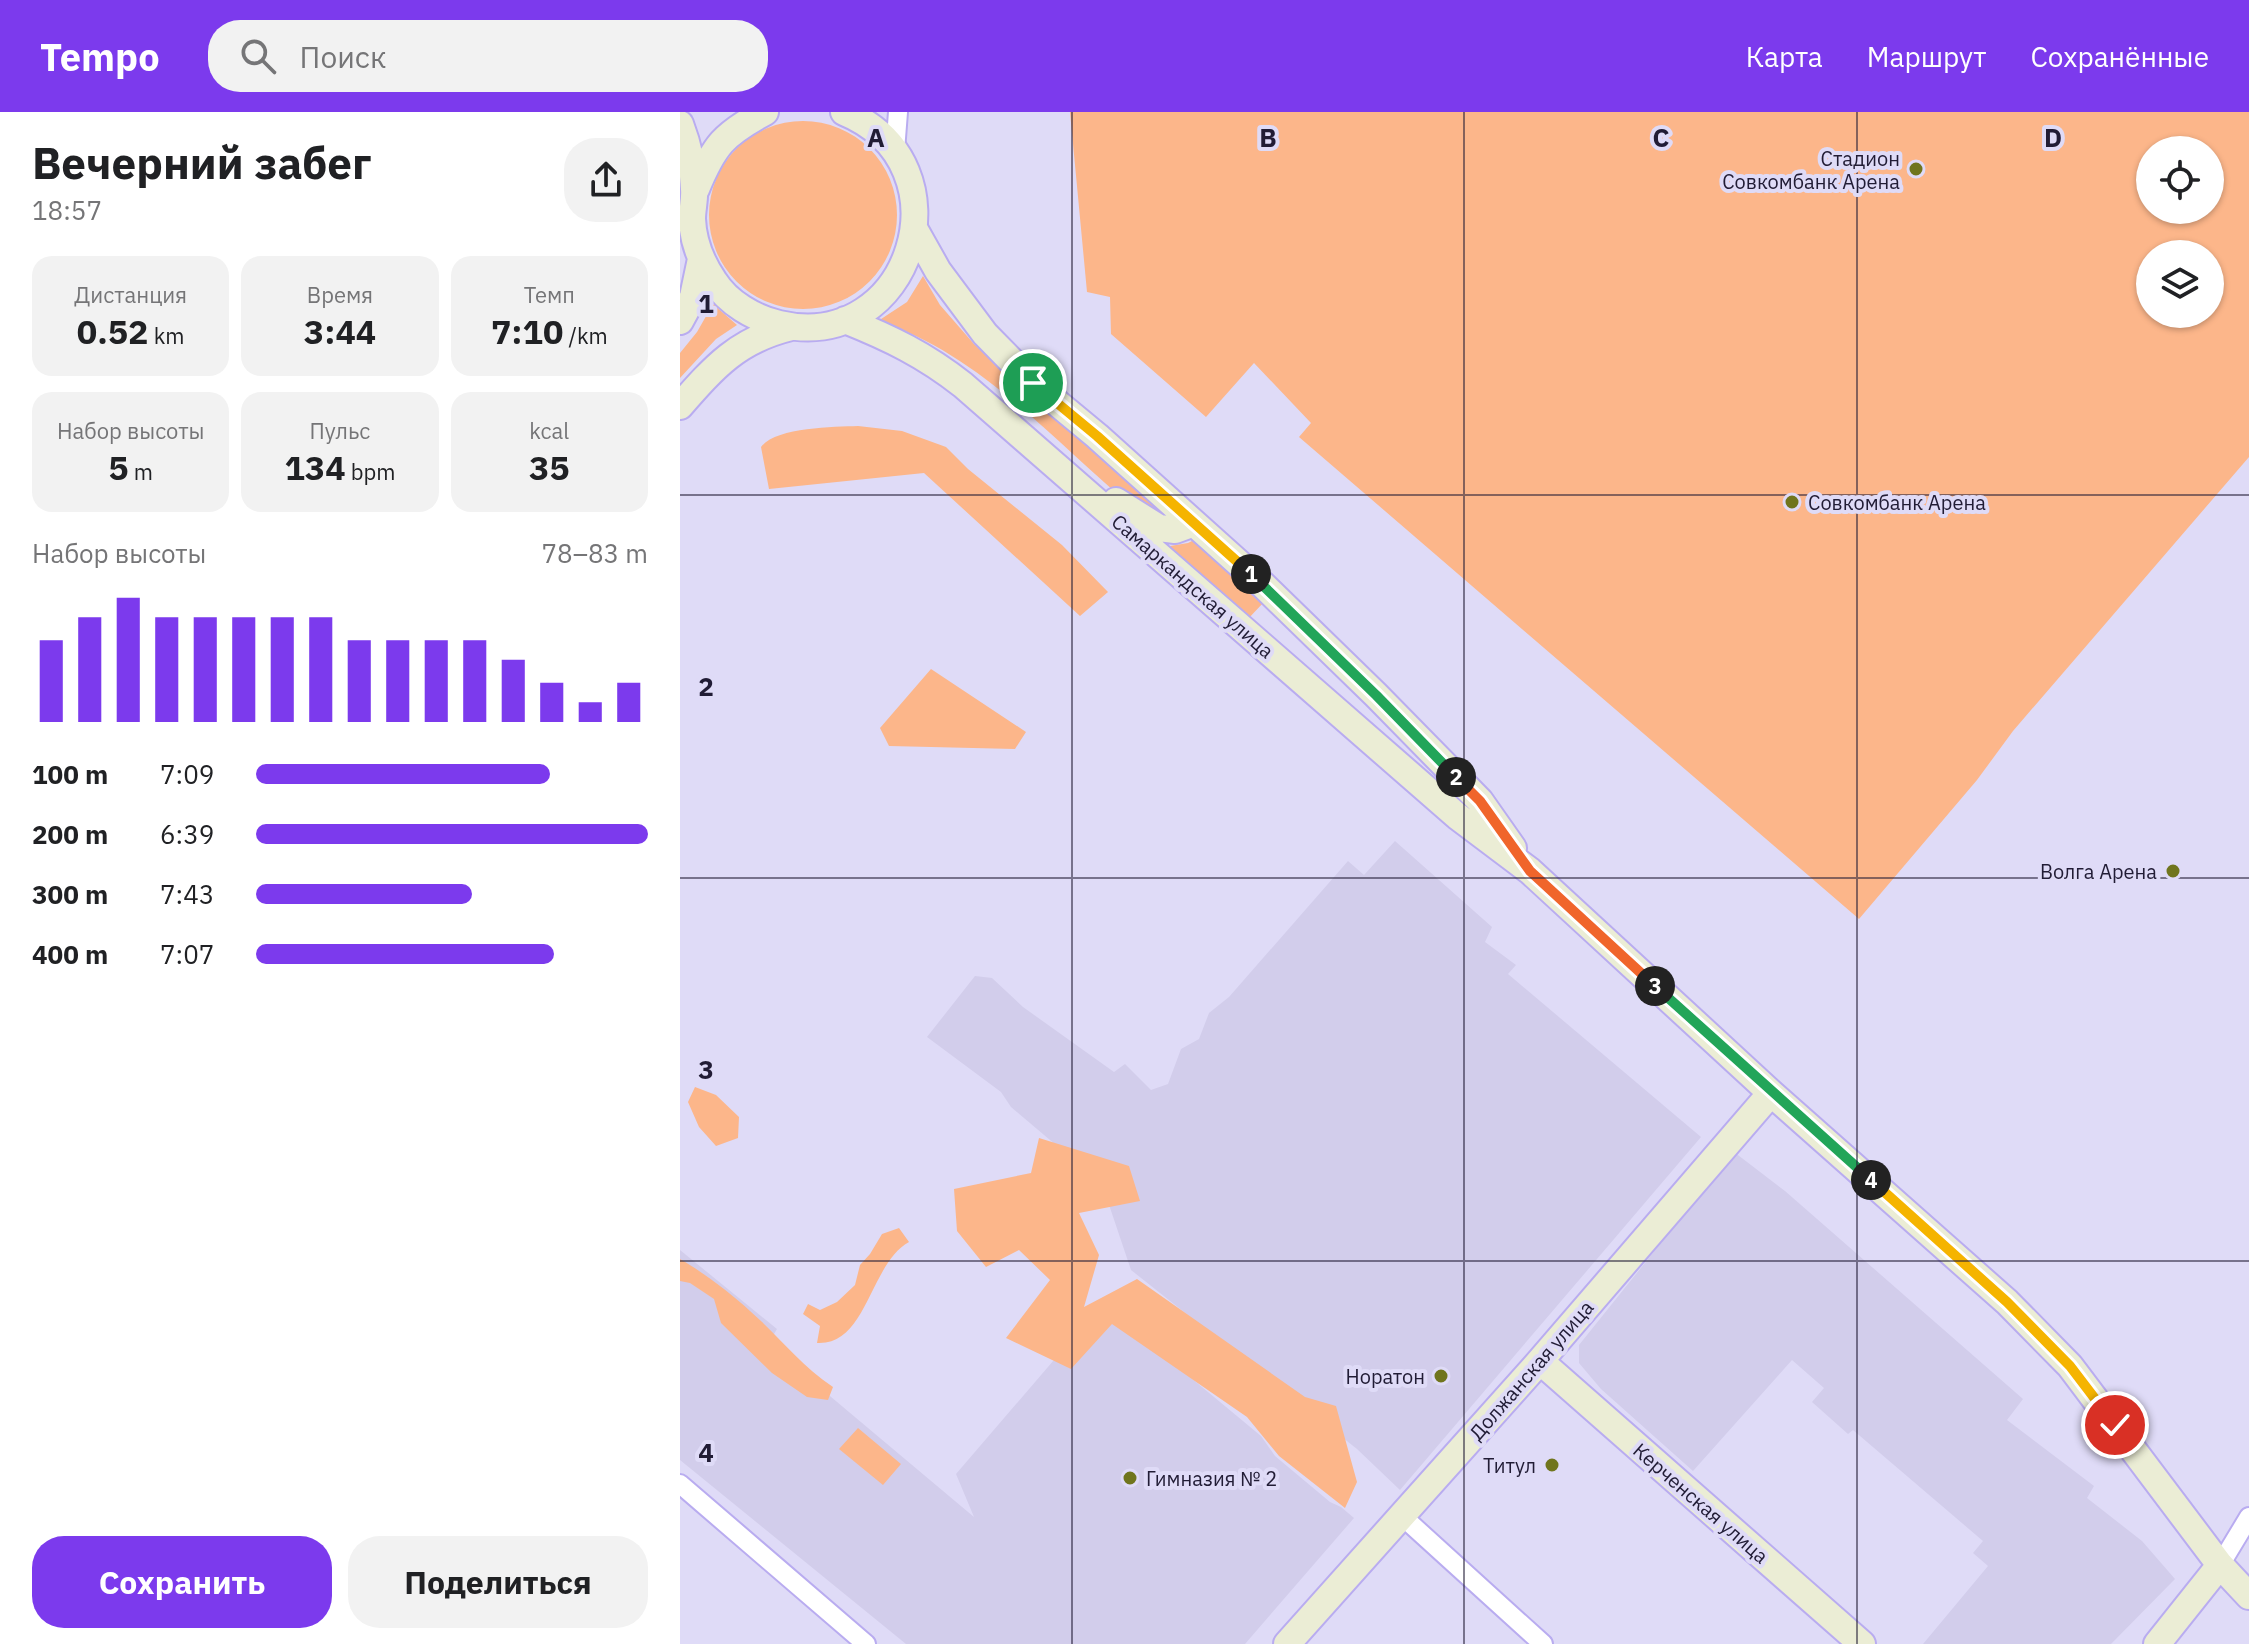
<!DOCTYPE html>
<html lang="ru">
<head>
<meta charset="utf-8">
<style>
  :root { --surface:#fff; --page:#f2f2f2; --text:#202124; --muted:#757577; --accent:#7c3aed }
  body { margin:0; font-family:"IBM Plex Sans",sans-serif; background:var(--page); color:var(--text); height:100vh; display:flex; flex-direction:column; font-size:30px; white-space:nowrap }
  * { box-sizing:border-box; margin:0 }
  p { font-size:26px; color:var(--muted) }
  .icon { flex:none; width:44px; height:44px; fill:none; stroke:currentColor; stroke-width:2; stroke-linecap:round; stroke-linejoin:round }
  .map { position:relative; flex:1; overflow:hidden }
  .panel { display:flex; flex-direction:column; background:var(--surface); width:680px }
  .panel>* { flex:none }
  .controls { position:absolute; left:1456px; top:24px; display:grid; gap:16px }
  .controls a { display:grid; place-items:center; width:88px; height:88px; border-radius:50%; background:var(--surface); box-shadow:0 2px 6px #0004; font-size:40px }
  .pin { position:absolute; display:grid; place-items:center; width:68px; height:68px; color:#fff; margin:-34px; border:4px solid #fff; border-radius:50%; box-shadow:0 2px 8px #0007 }
  .km { position:absolute; width:40px; height:40px; margin:-20px; border-radius:50%; background:#222; color:#fff; font-size:22px; line-height:40px; text-align:center }
  .round { display:grid; place-items:center; flex:none; width:84px; height:84px; border-radius:32px; background:var(--page) }
  .summary { display:flex; align-items:center; justify-content:space-between; height:136px; padding:0 32px }
  h1 { font-size:44px; font-weight:800; line-height:60px }
  .stats { display:grid; grid-template-columns:repeat(3,1fr); gap:12px; height:136px; padding:8px 32px }
  .stats div { display:grid; align-content:center; border-radius:20px; background:var(--page); text-align:center }
  .stats b { font-size:34px; font-weight:800 }
  .stats small { font-size:22px; font-weight:400 }
  .stats p { font-size:22px }
  .chart { height:224px; padding:16px 32px }
  .chart p { display:flex; justify-content:space-between }
  .chart svg { width:100%; height:144px; margin-top:8px; stroke:var(--accent); stroke-width:6 }
  .cta { display:flex; gap:16px; margin-top:auto; padding:16px 32px }
  .cta a { flex:1; height:92px; border-radius:32px; background:var(--accent); color:#fff; font-size:32px; font-weight:800; line-height:92px; text-align:center }
  .cta a+a { background:var(--page); color:var(--text) }
  ul { padding:0 32px; list-style:none; font-size:26px }
  li { display:grid; grid-template-columns:128px 96px 1fr; align-items:center; height:60px }
  li i { height:20px; border-radius:10px; background:var(--accent) }
  header { display:flex; align-items:center; gap:48px; box-sizing:border-box; height:112px; padding:0 40px; background:var(--accent); color:#fff }
  header strong { font-size:38px }
  nav { display:flex; gap:44px; margin-inline-start:auto; font-size:28px }
  .search { width:560px; height:72px; background:var(--page); display:flex; align-items:center; gap:20px; box-sizing:border-box; padding:0 28px; border-radius:32px; color:var(--muted); font-size:30px }
  main { display:flex; flex:1; min-height:0 }
  .map>svg:first-child { display:block }
  .built { fill:#d2cdeb }
  .green { fill:#fcb68a; fill-rule:evenodd }
  .lines { fill:none; stroke-linecap:round; stroke-linejoin:round }
  .minor-casing { stroke:#b9acf0; stroke-width:22 }
  .secondary-casing { stroke:#b9acf0; stroke-width:30 }
  .minor { stroke:#fff; stroke-width:18 }
  .secondary { stroke:#ebedd5; stroke-width:26 }
  .split-1-casing { stroke:#fff; stroke-width:16 }
  .split-2-casing { stroke:#fff; stroke-width:16 }
  .split-3-casing { stroke:#fff; stroke-width:16 }
  .split-4-casing { stroke:#fff; stroke-width:16 }
  .split-5-casing { stroke:#fff; stroke-width:16 }
  .split-1 { stroke:#f5b400; stroke-width:10 }
  .split-2 { stroke:#22a559; stroke-width:10 }
  .split-3 { stroke:#f0652b; stroke-width:10 }
  .split-4 { stroke:#22a559; stroke-width:10 }
  .split-5 { stroke:#f5b400; stroke-width:10 }
  .grid { fill:none; stroke:#211c35; stroke-width:2; stroke-opacity:0.55 }
  .poi-dot { fill:#70751d; stroke:#dfdbf7; stroke-width:3 }
  .labels { text-anchor:middle; dominant-baseline:central; stroke-width:8; stroke-linejoin:round; paint-order:stroke }
  .poi-label { font-size:20px; fill:#211c35; stroke:#dfdbf7; text-anchor:end }
  .street-label { font-size:20px; fill:#211c35; stroke:#dfdbf7 }
  .grid-label { font-size:26px; text-anchor:middle; font-weight:bold; fill:#211c35; stroke:#dfdbf7; stroke-width:8; stroke-linejoin:round; paint-order:stroke }
</style>
</head>
<body>
<header>
<strong>Tempo</strong>
<div class="search"><svg class="icon" aria-label="search" viewBox="0 0 24 24"><circle cx="10" cy="10" r="6"/><path d="M15 15l6 6"/></svg>Поиск</div>
<nav><a>Карта</a><a>Маршрут</a><a>Сохранённые</a></nav>
</header>
<main>
<section class="panel">
<div class="summary"><div><h1>Вечерний забег</h1><p>18:57</p></div><a class="round"><svg class="icon" aria-label="share" viewBox="0 0 24 24"><path d="M12 15V3M7 8l5-5 5 5M5 13v7h14v-7"/></svg></a></div>
<div class="stats">
<div><p>Дистанция</p><b>0.52<small> km</small></b></div>
<div><p>Время</p><b>3:44</b></div>
<div><p>Темп</p><b>7:10<small> /km</small></b></div>
</div>
<div class="stats">
<div><p>Набор высоты</p><b>5<small> m</small></b></div>
<div><p>Пульс</p><b>134<small> bpm</small></b></div>
<div><p>kcal</p><b>35</b></div>
</div>
<div class="chart"><p><span>Набор высоты</span>78–83 m</p>
<svg viewBox="0 0 160 44" preserveAspectRatio="none"><path d="M5 44V19M15 44V12M25 44V6M35 44V12M45 44V12M55 44V12M65 44V12M75 44V12M85 44V19M95 44V19M105 44V19M115 44V19M125 44V25M135 44V32M145 44V38M155 44V32"/></svg>
</div>
<ul>
<li><b>100 m</b>7:09<i style="width:75%"></i></li>
<li><b>200 m</b>6:39<i style="width:100%"></i></li>
<li><b>300 m</b>7:43<i style="width:55%"></i></li>
<li><b>400 m</b>7:07<i style="width:76%"></i></li>
</ul>
<div class="cta"><a>Сохранить</a><a>Поделиться</a></div>
</section>
<div class="map">
<svg width="1569" height="1532" viewBox="0 0 1569 1532">
  <rect width="100%" height="100%" fill="#dfdbf7"/>
  <path class="built" d="M 715,729 L 812,815 L 805,830 L 836,853 L 828,862 L 1021,1025 L 720,1378 L 677,1337 L 451,1158 L 422,1072 L 331,995 L 321,980 L 247,925 L 295,864 L 312,866 L 343,895 L 434,960 L 445,952 L 471,978 L 488,972 L 501,937 L 519,927 L 529,901 L 549,885 L 668,749 L 684,763 Z
    M 1054,1040 L 1105,1079 L 1343,1287 L 1327,1308 L 1414,1374 L 1407,1386 L 1462,1429 L 1495,1467 L 1431,1532 L 1243,1532 L 1308,1454 L 1293,1441 L 1303,1429 L 1173,1318 L 1168,1322 L 1132,1290 L 1144,1276 L 1112,1248 L 1013,1359 L 921,1277 L 899,1251 L 899,1233 Z
    M 0,1138 L 97,1217 L 88,1232 L 294,1405 L 276,1362 L 422,1192 L 581,1324 L 595,1344 L 650,1390 L 661,1395 L 674,1406 L 565,1532 L 226,1532 L 0,1348 Z"/>
  <path class="green" d="M 390,0 L 1569,0 L 1569,345 L 1333,619 L 1297,668 L 1179,807 L 619,325 L 631,311 L 574,251 L 526,305 L 431,222 L 430,185 L 407,180 ZM 1470,38 L 1530,38 L 1530,98 L 1470,98 ZM 1470,142 L 1530,142 L 1530,202 L 1470,202 Z
    M29 103a94 94 0 1 1 188 0a94 94 0 1 1-188 0Z
    M 243,164 L 260,193 L 294,232 L 478,395 L 470,400 L 449,392 C 372,327 297,240 198,209 L 227,190 Z
    M 33,192 L 57,213 L 36,227 L 0,266 L 0,241 L 17,220 Z
    M 178,314 L 222,319 L 266,335 L 288,357 L 382,433 L 428,480 L 400,504 L 244,361 L 89,377 L 81,335 C 96,315 153,315 178,314 Z
    M 516,427 L 584,490 L 567,508 L 484,435 L 508,431 Z
    M 251,557 L 346,620 L 335,637 L 209,634 L 200,616 Z
    M 15,975 L 36,983 L 59,1005 L 58,1026 L 36,1034 L 19,1015 L 8,990 Z
    M 359,1026 L 449,1054 L 460,1089 L 399,1101 L 419,1143 L 404,1195 L 457,1167 L 625,1285 L 656,1294 L 677,1370 L 665,1396 L 599,1344 L 567,1305 L 432,1212 L 391,1257 L 326,1226 L 370,1168 L 339,1138 L 306,1155 L 277,1119 L 274,1077 L 351,1061 Z
    M 219,1116 L 229,1130 C 190,1151 187,1234 137,1231 L 140,1214 L 123,1202 L 128,1192 L 140,1198 L 157,1190 L 175,1173 L 180,1153 L 190,1142 L 202,1122 Z
    M 0,1147 C 21,1159 52,1182 70,1199 C 100,1225 119,1252 153,1275 L 148,1288 L 127,1285 L 92,1261 L 41,1211 L 34,1187 L 10,1171 L 0,1169 Z
    M 178,1316 L 221,1352 L 203,1373 L 159,1337 Z"/>
  <g class="lines">
    <defs>
      <path id="minor" d="M 215,39 L 218,0
        M 0,1372 L 186,1532
        M 722,1404 L 863,1532
        M 1540,1453 L 1569,1405"/>
      <path id="secondary" d="M 0,12 C 8,33 13,54 14,77 C 15,87 12,97 12,107 C 13,130 21,150 34,169 C 48,191 74,206 99,212 C 232,243 291,52 164,0
        M 16,77 C 34,33 44,22 85,0
        M 235,118 L 258,159 L 305,222 L 353,271 L 417,324 L 583,473 L 696,583 L 800,689 L 833,736
        M 165,208 C 210,226 245,243 283,273 L 777,704 L 850,759 L 1091,981 L 1327,1190 L 1390,1254 L 1540,1453 L 1569,1484
        M 0,209 L 13,185 L 21,147
        M 0,294 C 35,254 58,228 111,215
        M 436,389 L 479,416 L 495,418 L 514,411
        M 860,1249 L 1182,1532
        M 607,1532 L 860,1249 L 1091,981
        M 1477,1532 L 1540,1453"/>
    </defs>
    <use href="#minor" class="minor-casing"/>
    <use href="#secondary" class="secondary-casing"/>
    <use href="#minor" class="minor"/>
    <use href="#secondary" class="secondary"/>
  </g>
  <g class="lines">
    <defs>
      <path id="split-1" d="M 353,271 L 417,324 L 571,462"/>
      <path id="split-2" d="M 571,462 L 696,583 L 776,665"/>
      <path id="split-3" d="M 776,665 L 800,689 L 850,759 L 975,874"/>
      <path id="split-4" d="M 975,874 L 1191,1068"/>
      <path id="split-5" d="M 1191,1068 L 1327,1190 L 1390,1254 L 1435,1313"/>
    </defs>
    <use href="#split-1" class="split-1-casing"/>
    <use href="#split-2" class="split-2-casing"/>
    <use href="#split-3" class="split-3-casing"/>
    <use href="#split-4" class="split-4-casing"/>
    <use href="#split-5" class="split-5-casing"/>
    <use href="#split-1" class="split-1"/>
    <use href="#split-2" class="split-2"/>
    <use href="#split-3" class="split-3"/>
    <use href="#split-4" class="split-4"/>
    <use href="#split-5" class="split-5"/>
  </g>
  <path class="grid" d="M 392,0 L 392,1532M 784,0 L 784,1532M 1177,0 L 1177,1532M 0,383 L 1569,383M 0,766 L 1569,766M 0,1149 L 1569,1149"/>
  <g class="poi-dot">
    <circle cx="1236" cy="57" r="8"/>
    <circle cx="1112" cy="390" r="8"/>
    <circle cx="1493" cy="759" r="8"/>
    <circle cx="761" cy="1264" r="8"/>
    <circle cx="872" cy="1353" r="8"/>
    <circle cx="450" cy="1366" r="8"/>
  </g>
  <g class="labels">
    <g class="poi-label">
      <text x="1220" y="46">Стадион<tspan x="1220" dy="23">Совкомбанк Арена</tspan></text>
      <text x="1128" y="390" text-anchor="start">Совкомбанк Арена</text>
      <text x="1477" y="759">Волга Арена</text>
      <text x="745" y="1264">Норатон</text>
      <text x="856" y="1353">Титул</text>
      <text x="466" y="1366" text-anchor="start">Гимназия № 2</text>
    </g>
    <g class="street-label">
      <text transform="translate(513 474) rotate(41)">Самаркандская улица</text>
      <text transform="translate(851 1258) rotate(-49)">Должанская улица</text>
      <text transform="translate(1021 1391) rotate(41)">Керченская улица</text>
    </g>
  </g>
  <g class="grid-label">
    <text x="196" y="35">A</text>
    <text x="588" y="35">B</text>
    <text x="981" y="35">C</text>
    <text x="1373" y="35">D</text>
    <text x="26" y="201">1</text>
    <text x="26" y="584">2</text>
    <text x="26" y="967">3</text>
    <text x="26" y="1350">4</text>
  </g>
</svg>
<div class="controls">
<a><svg class="icon" aria-label="locate" viewBox="0 0 24 24"><circle cx="12" cy="12" r="6"/><path d="M12 2v4M12 18v4M2 12h4M18 12h4"/></svg></a>
<a><svg class="icon" aria-label="layers" viewBox="0 0 24 24"><path d="M12 4l9 5-9 5-9-5zM3 14l9 5 9-5"/></svg></a>
</div>
<div class="pin" style="left:353px;top:271px;background:#1e9e55"><svg class="icon" aria-label="arrive" viewBox="0 0 24 24"><path d="M6 21V4h12l-3 4 3 4H6"/></svg></div>
<div class="pin" style="left:1435px;top:1313px;background:#d93025"><svg class="icon" aria-label="check" viewBox="0 0 24 24"><path d="M5 12l5 5 9-10"/></svg></div>
<b class="km" style="left:571px;top:462px">1</b>
<b class="km" style="left:776px;top:665px">2</b>
<b class="km" style="left:975px;top:874px">3</b>
<b class="km" style="left:1191px;top:1068px">4</b>
</div>
</main>
</body>
</html>
